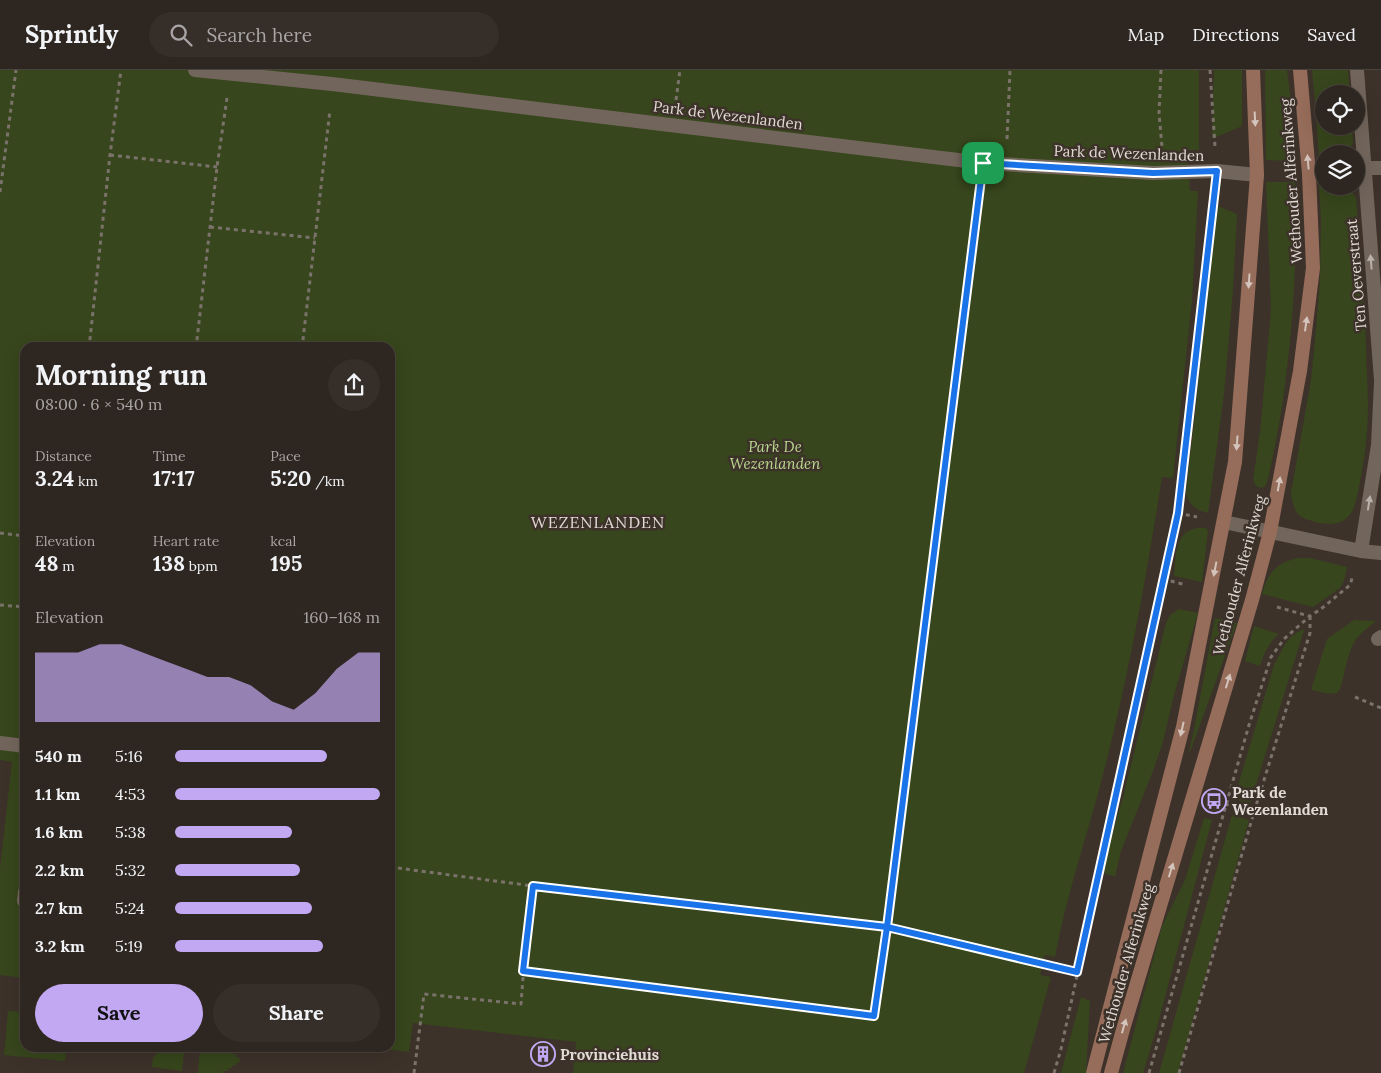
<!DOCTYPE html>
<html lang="en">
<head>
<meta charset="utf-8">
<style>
  :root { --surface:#2e2620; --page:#362e29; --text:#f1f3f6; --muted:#a7a5a5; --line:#49433e; --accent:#c2a8f2 }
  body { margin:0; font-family:Lora,serif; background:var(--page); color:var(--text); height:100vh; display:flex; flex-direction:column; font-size:19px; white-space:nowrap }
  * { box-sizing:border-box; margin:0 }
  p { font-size:16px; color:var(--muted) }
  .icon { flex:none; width:28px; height:28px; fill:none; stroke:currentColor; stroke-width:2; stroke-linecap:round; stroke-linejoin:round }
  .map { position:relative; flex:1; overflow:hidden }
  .sheet { position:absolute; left:20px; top:272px; width:375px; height:710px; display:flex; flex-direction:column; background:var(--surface); border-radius:15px; box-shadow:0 5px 20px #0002,0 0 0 1px var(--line) }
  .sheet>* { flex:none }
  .tools { position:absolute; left:1315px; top:15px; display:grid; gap:10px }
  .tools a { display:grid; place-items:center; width:50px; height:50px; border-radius:50%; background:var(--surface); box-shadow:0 5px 20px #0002,0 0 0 1px var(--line); font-size:25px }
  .pin { position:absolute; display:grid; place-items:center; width:42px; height:42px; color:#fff; margin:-21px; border-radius:10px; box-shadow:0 2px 8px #0006 }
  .round { display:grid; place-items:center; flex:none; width:52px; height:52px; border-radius:26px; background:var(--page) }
  .headline { display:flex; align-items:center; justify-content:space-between; height:85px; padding:0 15px }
  h1 { font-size:28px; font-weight:700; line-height:38px }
  .metrics { display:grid; grid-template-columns:repeat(3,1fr); gap:8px; height:85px; padding:5px 15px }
  .metrics div { display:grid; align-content:center }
  .metrics b { font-size:21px; font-weight:700 }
  .metrics small { font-size:14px; font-weight:400 }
  .metrics p { font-size:14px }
  .chart { height:140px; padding:10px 15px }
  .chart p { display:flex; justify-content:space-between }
  .chart svg { width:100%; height:90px; margin-top:5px; fill:var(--accent); opacity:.7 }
  .cta { display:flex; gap:10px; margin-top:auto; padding:10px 15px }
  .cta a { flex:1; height:58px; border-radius:30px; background:var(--accent); color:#111; font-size:20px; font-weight:700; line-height:58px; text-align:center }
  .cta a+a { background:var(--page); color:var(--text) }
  ul { padding:0 15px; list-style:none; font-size:16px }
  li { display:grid; grid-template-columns:80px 60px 1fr; align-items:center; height:38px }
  li i { height:12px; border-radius:6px; background:var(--accent) }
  header { display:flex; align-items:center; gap:30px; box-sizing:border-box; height:70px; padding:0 25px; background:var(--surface); border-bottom:1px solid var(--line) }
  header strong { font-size:24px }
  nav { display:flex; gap:28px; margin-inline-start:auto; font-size:18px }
  .search { width:350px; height:45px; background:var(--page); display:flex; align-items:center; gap:12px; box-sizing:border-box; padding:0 18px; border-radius:28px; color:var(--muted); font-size:19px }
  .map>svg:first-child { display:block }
  .green { fill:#37461c }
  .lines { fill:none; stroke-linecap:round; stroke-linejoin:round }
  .path { stroke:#7b726b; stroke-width:3; stroke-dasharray:4 4; stroke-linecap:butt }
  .service { stroke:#72655c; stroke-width:14 }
  .pedestrian { stroke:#72655c; stroke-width:14 }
  .minor { stroke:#72655c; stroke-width:14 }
  .secondary { stroke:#966c5a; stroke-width:14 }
  .oneway { fill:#d3c4bc }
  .oneway2 { fill:#bbb1ab }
  .route-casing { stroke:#fff; stroke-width:10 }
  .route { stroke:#1a73e8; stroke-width:6 }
  .labels { text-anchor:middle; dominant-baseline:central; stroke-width:5; stroke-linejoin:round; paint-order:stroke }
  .street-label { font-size:15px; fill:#e2dad5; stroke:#3d322a }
  .park-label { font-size:15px; font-style:italic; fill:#bbd890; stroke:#3d322a }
  .poi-label { font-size:15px; font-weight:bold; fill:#e2dad5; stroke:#3d322a; text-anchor:start }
  .neighbourhood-label { font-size:16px; letter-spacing:1px; fill:#e2dad5; stroke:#3d322a }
</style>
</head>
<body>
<header>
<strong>Sprintly</strong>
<div class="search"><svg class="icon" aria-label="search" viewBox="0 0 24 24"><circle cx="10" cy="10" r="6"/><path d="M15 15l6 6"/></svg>Search here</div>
<nav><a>Map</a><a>Directions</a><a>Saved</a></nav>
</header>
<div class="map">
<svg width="1381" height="1003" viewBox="0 0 1381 1003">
  <rect width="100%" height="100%" fill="#3d322a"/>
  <path class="green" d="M 0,0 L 1199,0 L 1199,80 L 1187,80 L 1190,121 L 1198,121 L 1192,230 L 1173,408 L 1162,407 C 1147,503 1130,599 1106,693 C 1090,758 1067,821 1055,887 L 1045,885 L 1040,905 L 1051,907 L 1024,1003 L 573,1003 L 576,972 L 413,953 L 409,982 L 377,978 L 390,978 L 390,278 L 25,278 L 25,908 L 0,905 L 0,798 L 12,692 L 0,690 Z
    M 1214,0 L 1242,0 L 1242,56 L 1212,69 Z
    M 1265,0 L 1287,0 L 1290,24 L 1294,91 L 1266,90 Z
    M 1312,0 L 1348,0 L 1350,24 L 1324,24 L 1324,56 L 1352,56 L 1353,73 L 1346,84 L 1324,84 L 1324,91 L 1320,91 L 1319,89 L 1316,43 Z
    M 1266,112 L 1295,112 C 1298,185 1293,258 1283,330 C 1279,358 1273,386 1267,413 C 1265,418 1261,419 1256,416 L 1253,410 L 1260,362 L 1271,240 Z
    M 1321,113 L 1324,113 L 1324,116 L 1346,116 L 1356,127 C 1360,176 1364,226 1366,275 C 1366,296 1368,316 1368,336 C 1368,368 1363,400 1356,431 C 1351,453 1335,457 1315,452 C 1309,450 1303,449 1298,444 C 1293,438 1292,430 1291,423 L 1311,310 L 1316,260 L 1320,210 L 1321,150 L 1319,117 Z
    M 1211,133 L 1237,144 L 1233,221 L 1224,324 L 1208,443 C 1195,440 1187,434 1186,420 C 1198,324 1208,229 1211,133 Z
    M 1198,458 L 1206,458 L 1208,461 L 1202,512 L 1174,506 C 1176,488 1174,460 1198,458 Z
    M 1299,488 L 1310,488 L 1347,497 L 1344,511 L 1340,518 L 1313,537 L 1262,524 C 1268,502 1277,492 1299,488 Z
    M 1179,539 L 1198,543 L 1174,625 L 1163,672 L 1153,701 L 1121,781 L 1115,807 L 1101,802 L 1123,728 L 1166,553 L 1170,545 Z
    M 1215,548 L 1237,553 L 1190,682 L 1189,681 L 1194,660 Z
    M 1354,550 L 1376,551 C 1370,556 1363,561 1358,567 C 1347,580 1346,602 1340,619 L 1337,623 L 1330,624 L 1311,620 L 1327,569 Z
    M 1254,556 L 1279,564 C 1269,572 1264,583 1260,596 L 1245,591 Z
    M 1303,559 L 1304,560 L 1250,734 L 1234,729 L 1274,595 L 1285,574 L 1292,566 Z
    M 1232,745 L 1249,750 L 1178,1003 L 1159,1003 Z
    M 1204,748 L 1212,750 L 1157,957 L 1143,1003 L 1123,1003 L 1162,856 L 1185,810 Z
    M 1081,927 L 1090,931 L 1086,1002 L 1085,1003 L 1061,1003 Z
    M 8,941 L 25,942 L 25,978 L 66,978 L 65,991 L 4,985 Z
    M 161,978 L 192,978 L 192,982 L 184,981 L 182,1001 L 152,997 L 153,988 Z
    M 200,978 L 227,978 L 227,980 L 232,980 L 232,984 L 236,984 L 236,987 L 240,988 L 239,993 L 236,993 L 236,995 L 233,995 L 232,998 L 229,998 L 228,1001 L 223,1001 L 223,1003 L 198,1003 Z"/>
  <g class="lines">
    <path class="path" d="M 1161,0 L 1159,43 L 1162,77
      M 1210,0 L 1215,77
      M 676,30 L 680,0
      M 1007,69 L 1010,0
      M 110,85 L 217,97
      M 0,122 L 16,0
      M 210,157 L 315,168
      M 89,278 L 110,85 L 121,0
      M 196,278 L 217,97 L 227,28
      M 302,278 L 330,40
      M 1178,443 L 1197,447
      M 0,463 L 25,466
      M 1163,509 L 1186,515
      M 0,535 L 25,537
      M 1277,537 L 1309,546
      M 1355,627 L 1381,638
      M 1217,732 L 1254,742
      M 390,797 L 533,816 L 887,857 L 1077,902
      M 523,901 L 874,945 L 887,857 L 980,118
      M 414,1003 L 424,924 L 521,934 L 525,882 L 533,816
      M 1054,1003 L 1061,979 L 1178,443 L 1214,125
      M 1149,1003 L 1249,655 L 1271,587 L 1284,569 L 1310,546 L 1321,539 L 1350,515 L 1353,505
      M 1179,1003 L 1254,742 L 1310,563 L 1310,547"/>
    <path class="service" d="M 1378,569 L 1381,567
      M 0,673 L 25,676
      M 24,831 L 25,822"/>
    <path class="pedestrian" d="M 195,0 L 332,14 L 983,93 L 1153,103 L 1217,101 L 1257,105"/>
    <path class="minor" d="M 1357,0 L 1381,310
      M 1364,98 L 1381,98
      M 1224,452 L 1361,481 L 1381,483
      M 1361,481 L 1378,375 L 1381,312"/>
    <path class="secondary" d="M 1093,1003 L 1183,657 L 1235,392 L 1257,105 L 1253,0
      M 1111,1003 L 1124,956 L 1252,530 L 1270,462 L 1300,301 L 1313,198 L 1309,104 L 1300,0"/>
  </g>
  <defs><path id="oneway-solid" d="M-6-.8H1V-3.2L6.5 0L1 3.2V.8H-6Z" transform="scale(1.25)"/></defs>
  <g class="oneway">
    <use href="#oneway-solid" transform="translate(1255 49) rotate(87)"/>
    <use href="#oneway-solid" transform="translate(1308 92) rotate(-95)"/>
    <use href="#oneway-solid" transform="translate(1249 211) rotate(94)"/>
    <use href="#oneway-solid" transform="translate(1306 254) rotate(-82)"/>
    <use href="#oneway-solid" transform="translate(1237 373) rotate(94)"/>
    <use href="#oneway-solid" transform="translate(1279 414) rotate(-80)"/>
    <use href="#oneway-solid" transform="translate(1215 499) rotate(101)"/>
    <use href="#oneway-solid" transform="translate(1228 611) rotate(-73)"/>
    <use href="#oneway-solid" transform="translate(1182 659) rotate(103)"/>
    <use href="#oneway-solid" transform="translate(1171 800) rotate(-73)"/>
    <use href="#oneway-solid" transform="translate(1124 956) rotate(-74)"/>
  </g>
  <g class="oneway2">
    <use href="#oneway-solid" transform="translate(1371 192) rotate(-95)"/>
    <use href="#oneway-solid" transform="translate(1369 433) rotate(-81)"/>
  </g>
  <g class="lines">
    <defs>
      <path id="route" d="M 983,93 L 887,857 L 874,946 L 523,901 L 533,816 L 887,857 L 1077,902 L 1178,443 L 1217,101 L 1153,103 L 983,93"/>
    </defs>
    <use href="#route" class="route-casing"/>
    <use href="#route" class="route"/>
  </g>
  <defs>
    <symbol id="bus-ring" viewBox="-11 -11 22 22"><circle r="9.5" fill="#3d322a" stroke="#c2a8f2" stroke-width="1.5"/><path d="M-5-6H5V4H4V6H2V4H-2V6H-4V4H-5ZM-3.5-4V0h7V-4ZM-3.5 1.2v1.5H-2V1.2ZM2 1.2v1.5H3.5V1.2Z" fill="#c2a8f2"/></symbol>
    <symbol id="building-ring" viewBox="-11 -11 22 22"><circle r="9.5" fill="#3d322a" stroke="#c2a8f2" stroke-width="1.5"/><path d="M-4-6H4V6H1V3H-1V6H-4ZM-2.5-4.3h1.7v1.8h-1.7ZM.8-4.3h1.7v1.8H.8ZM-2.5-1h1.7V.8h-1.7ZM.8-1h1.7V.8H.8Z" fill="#c2a8f2"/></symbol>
  </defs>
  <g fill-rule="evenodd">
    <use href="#bus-ring" x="1200" y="717" width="28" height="28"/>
    <use href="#building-ring" x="529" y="970" width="28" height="28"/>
  </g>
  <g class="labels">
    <g class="street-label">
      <text transform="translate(728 45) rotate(7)">Park de Wezenlanden</text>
      <text transform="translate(1129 83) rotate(2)">Park de Wezenlanden</text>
      <text transform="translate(1291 111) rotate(-94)">Wethouder Alferinkweg</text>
      <text transform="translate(1356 205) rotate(-95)">Ten Oeverstraat</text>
      <text transform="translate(1239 505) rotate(-75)">Wethouder Alferinkweg</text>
      <text transform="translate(1126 893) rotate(-74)">Wethouder Alferinkweg</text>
    </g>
    <g class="park-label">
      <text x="775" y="376">Park De<tspan x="775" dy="17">Wezenlanden</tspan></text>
    </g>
    <g class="poi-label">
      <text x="1232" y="722">Park de<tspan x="1232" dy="17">Wezenlanden</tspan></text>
      <text x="560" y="984">Provinciehuis</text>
    </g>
    <g class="neighbourhood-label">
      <text x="598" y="452">WEZENLANDEN</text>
    </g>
  </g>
</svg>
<div class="tools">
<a><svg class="icon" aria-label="locate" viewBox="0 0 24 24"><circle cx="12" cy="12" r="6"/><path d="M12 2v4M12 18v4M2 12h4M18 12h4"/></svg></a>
<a><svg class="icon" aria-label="layers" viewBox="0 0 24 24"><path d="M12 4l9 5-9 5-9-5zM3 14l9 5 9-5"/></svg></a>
</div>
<div class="pin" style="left:983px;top:93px;background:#1e9e55"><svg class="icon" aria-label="arrive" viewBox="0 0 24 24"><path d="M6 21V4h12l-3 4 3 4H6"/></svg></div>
<section class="sheet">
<div class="headline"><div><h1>Morning run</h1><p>08:00 · 6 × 540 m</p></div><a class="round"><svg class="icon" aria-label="share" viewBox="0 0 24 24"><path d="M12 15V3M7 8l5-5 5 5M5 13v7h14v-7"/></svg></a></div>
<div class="metrics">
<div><p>Distance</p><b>3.24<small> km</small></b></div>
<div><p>Time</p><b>17:17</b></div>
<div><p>Pace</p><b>5:20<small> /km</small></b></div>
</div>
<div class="metrics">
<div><p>Elevation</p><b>48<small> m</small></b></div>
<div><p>Heart rate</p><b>138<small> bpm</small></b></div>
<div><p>kcal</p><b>195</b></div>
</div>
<div class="chart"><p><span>Elevation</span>160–168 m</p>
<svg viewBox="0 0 160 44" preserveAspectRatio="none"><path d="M0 44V10L10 10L20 10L30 6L40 6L50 10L60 14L70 18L80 22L90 22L100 26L110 34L120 38L130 30L140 18L150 10L160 10V44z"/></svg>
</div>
<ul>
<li><b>540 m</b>5:16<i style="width:74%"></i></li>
<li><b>1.1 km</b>4:53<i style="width:100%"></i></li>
<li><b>1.6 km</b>5:38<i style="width:57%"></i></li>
<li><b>2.2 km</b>5:32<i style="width:61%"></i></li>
<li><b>2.7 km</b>5:24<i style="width:67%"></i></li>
<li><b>3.2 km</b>5:19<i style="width:72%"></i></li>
</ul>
<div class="cta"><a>Save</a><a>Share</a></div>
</section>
</div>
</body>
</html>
